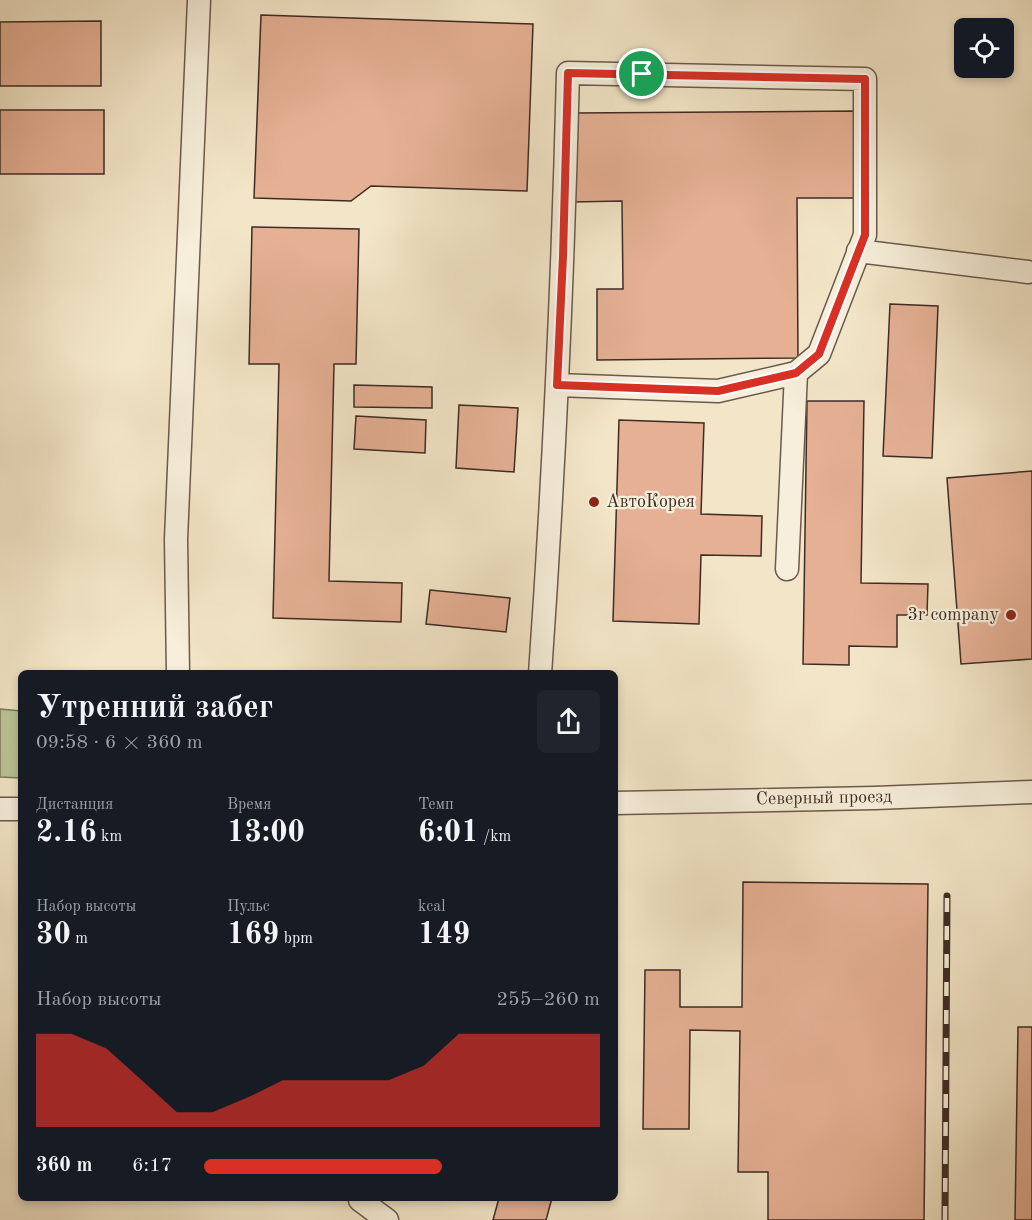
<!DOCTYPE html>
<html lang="ru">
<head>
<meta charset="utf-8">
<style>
  :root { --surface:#171b24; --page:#20242c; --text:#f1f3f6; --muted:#9ea1a6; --accent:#d93025 }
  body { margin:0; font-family:"Old Standard TT",serif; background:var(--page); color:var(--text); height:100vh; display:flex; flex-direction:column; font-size:22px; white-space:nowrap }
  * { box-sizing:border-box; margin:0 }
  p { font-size:20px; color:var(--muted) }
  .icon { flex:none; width:33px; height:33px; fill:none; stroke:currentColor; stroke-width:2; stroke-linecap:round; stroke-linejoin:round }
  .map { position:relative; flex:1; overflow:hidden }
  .side { position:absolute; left:18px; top:670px; width:600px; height:531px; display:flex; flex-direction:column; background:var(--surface); border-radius:9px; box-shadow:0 3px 9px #0003 }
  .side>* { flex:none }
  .buttons { position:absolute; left:954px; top:18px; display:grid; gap:12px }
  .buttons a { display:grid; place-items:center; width:60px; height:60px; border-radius:9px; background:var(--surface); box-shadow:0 3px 9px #0003; font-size:30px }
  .pin { position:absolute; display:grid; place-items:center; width:51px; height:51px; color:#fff; margin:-26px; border:3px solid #fff; border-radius:50%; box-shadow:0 2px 6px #0007 }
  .round { display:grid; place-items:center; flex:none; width:63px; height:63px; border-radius:9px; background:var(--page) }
  .summary { display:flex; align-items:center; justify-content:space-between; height:102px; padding:0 18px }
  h1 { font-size:33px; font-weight:600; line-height:45px }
  .figures { display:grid; grid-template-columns:repeat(3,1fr); gap:9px; height:102px; padding:6px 18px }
  .figures div { display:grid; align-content:center }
  .figures b { font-size:30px; font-weight:600 }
  .figures small { font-size:16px; font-weight:400 }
  .figures p { font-size:16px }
  .chart { height:168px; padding:12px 18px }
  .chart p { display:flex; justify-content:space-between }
  .chart svg { width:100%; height:108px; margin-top:6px; fill:var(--accent); opacity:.7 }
  ul { padding:0 18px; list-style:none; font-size:20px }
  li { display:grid; grid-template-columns:96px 72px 1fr; align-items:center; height:45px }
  li i { height:15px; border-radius:8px; background:var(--accent) }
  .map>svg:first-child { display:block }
  .green { fill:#bbc596; stroke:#7c785d; stroke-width:1.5 }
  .building { fill:#e5b094; stroke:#3d2b24; stroke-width:1.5 }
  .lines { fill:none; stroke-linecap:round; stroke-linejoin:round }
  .minor-casing { stroke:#6a5a4d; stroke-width:25 }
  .minor { stroke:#f7efdb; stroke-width:22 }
  .rail-casing { stroke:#3d2b24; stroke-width:7 }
  .rail { stroke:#f7efdb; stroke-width:4.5; stroke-dasharray:14; stroke-linecap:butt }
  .route-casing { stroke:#fff; stroke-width:12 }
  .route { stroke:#d93025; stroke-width:8 }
  .poi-dot { fill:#8f2418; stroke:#f7efdb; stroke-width:2 }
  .labels { text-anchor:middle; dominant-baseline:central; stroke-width:4.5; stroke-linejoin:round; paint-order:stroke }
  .poi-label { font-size:18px; fill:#3d2b24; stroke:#f7efdb; text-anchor:start }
  .street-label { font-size:18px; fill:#3d2b24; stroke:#f7efdb }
</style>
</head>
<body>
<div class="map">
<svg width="1032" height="1220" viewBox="0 0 1032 1220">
  <rect width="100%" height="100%" fill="#f3e6c8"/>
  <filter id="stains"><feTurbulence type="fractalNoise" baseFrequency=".00333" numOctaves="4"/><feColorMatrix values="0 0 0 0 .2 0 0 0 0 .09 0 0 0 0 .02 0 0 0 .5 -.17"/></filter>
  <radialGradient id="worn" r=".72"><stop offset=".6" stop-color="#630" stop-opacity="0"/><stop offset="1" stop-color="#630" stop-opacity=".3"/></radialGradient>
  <path class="green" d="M 0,709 L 21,711 L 21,778 L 0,777 Z"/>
  <path class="building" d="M 261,15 L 533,24 L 527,191 L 371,186 L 351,201 L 254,198 Z
    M 101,21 L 101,86 L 0,86 L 0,22 Z
    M 0,110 L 104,110 L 104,174 L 0,174 Z
    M 857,111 L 858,198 L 797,198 L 798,358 L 597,360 L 597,289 L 623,289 L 622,201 L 572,202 L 572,113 Z
    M 252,227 L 359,229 L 356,364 L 334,364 L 329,581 L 402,583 L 401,622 L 273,618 L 279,364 L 249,364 Z
    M 890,304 L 938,306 L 932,458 L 883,456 Z
    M 354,385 L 432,387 L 432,408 L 354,407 Z
    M 807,401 L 864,401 L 861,583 L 928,584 L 927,615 L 897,615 L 897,647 L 849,646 L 849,665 L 803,664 Z
    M 459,405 L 518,408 L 514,472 L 456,468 Z
    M 356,416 L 426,420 L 425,453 L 354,449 Z
    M 619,420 L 704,423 L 701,514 L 762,516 L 761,556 L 701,555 L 699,624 L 613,621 Z
    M 1032,471 L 1032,659 L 961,664 L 947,478 Z
    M 430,590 L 510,598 L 506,632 L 426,624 Z
    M 743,882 L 928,884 L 924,1220 L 768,1220 L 768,1172 L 738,1172 L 740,1031 L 690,1030 L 689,1129 L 643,1129 L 645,970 L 680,970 L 680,1007 L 742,1007 Z
    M 1018,1027 L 1032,1027 L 1032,1220 L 1015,1220 Z
    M 499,1198 L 552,1198 L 546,1220 L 493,1220 Z"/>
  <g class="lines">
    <defs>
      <path id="minor" d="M 858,251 L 1028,272
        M 787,569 L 796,373
        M 178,674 L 176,539 L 199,0
        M 540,674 C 554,474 563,273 568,73 L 865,79 L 865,235 L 819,354 L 796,373 L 718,391 L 557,385
        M 615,803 L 875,798 L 1032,792
        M 0,809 L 21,809
        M 360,1200 L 387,1220"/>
    </defs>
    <use href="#minor" class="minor-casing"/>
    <use href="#minor" class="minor"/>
    <defs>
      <path id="rail" d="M 945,1220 L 947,896"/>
    </defs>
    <use href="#rail" class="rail-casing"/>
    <use href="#rail" class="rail"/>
  </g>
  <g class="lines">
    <defs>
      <path id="route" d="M 568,73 L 865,79 L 865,235 L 819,354 L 796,373 L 718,391 L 557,385 L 563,256 Z"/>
    </defs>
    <use href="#route" class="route-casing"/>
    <use href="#route" class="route"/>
  </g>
  <g class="poi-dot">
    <circle cx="594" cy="502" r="6"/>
    <circle cx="1011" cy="615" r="6"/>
  </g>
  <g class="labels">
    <g class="poi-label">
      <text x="606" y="502">АвтоКорея</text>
      <text x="999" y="615" text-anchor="end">3r company</text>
    </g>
    <g class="street-label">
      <text transform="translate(824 798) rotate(-1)">Северный проезд</text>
    </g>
  </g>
  <rect width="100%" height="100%" filter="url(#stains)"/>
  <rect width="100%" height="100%" fill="url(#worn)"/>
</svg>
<div class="buttons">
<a><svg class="icon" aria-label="locate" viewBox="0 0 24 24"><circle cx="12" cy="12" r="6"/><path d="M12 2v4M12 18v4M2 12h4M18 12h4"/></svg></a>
</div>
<div class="pin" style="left:642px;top:74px;background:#1e9e55"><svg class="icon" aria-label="arrive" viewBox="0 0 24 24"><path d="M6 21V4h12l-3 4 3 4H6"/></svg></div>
<section class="side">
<div class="summary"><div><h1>Утренний забег</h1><p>09:58 · 6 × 360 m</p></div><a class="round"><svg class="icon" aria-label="share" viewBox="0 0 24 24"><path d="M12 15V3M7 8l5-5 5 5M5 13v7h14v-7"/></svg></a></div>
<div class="figures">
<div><p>Дистанция</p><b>2.16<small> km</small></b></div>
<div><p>Время</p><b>13:00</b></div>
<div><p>Темп</p><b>6:01<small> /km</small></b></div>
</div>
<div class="figures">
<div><p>Набор высоты</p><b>30<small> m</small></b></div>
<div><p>Пульс</p><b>169<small> bpm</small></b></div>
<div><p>kcal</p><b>149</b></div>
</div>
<div class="chart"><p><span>Набор высоты</span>255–260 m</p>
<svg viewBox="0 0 160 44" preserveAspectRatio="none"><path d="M0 44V6L10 6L20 12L30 25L40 38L50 38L60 32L70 25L80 25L90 25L100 25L110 19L120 6L130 6L140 6L150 6L160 6V44z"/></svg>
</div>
<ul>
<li><b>360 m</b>6:17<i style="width:60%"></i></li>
</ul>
</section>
</div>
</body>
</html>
